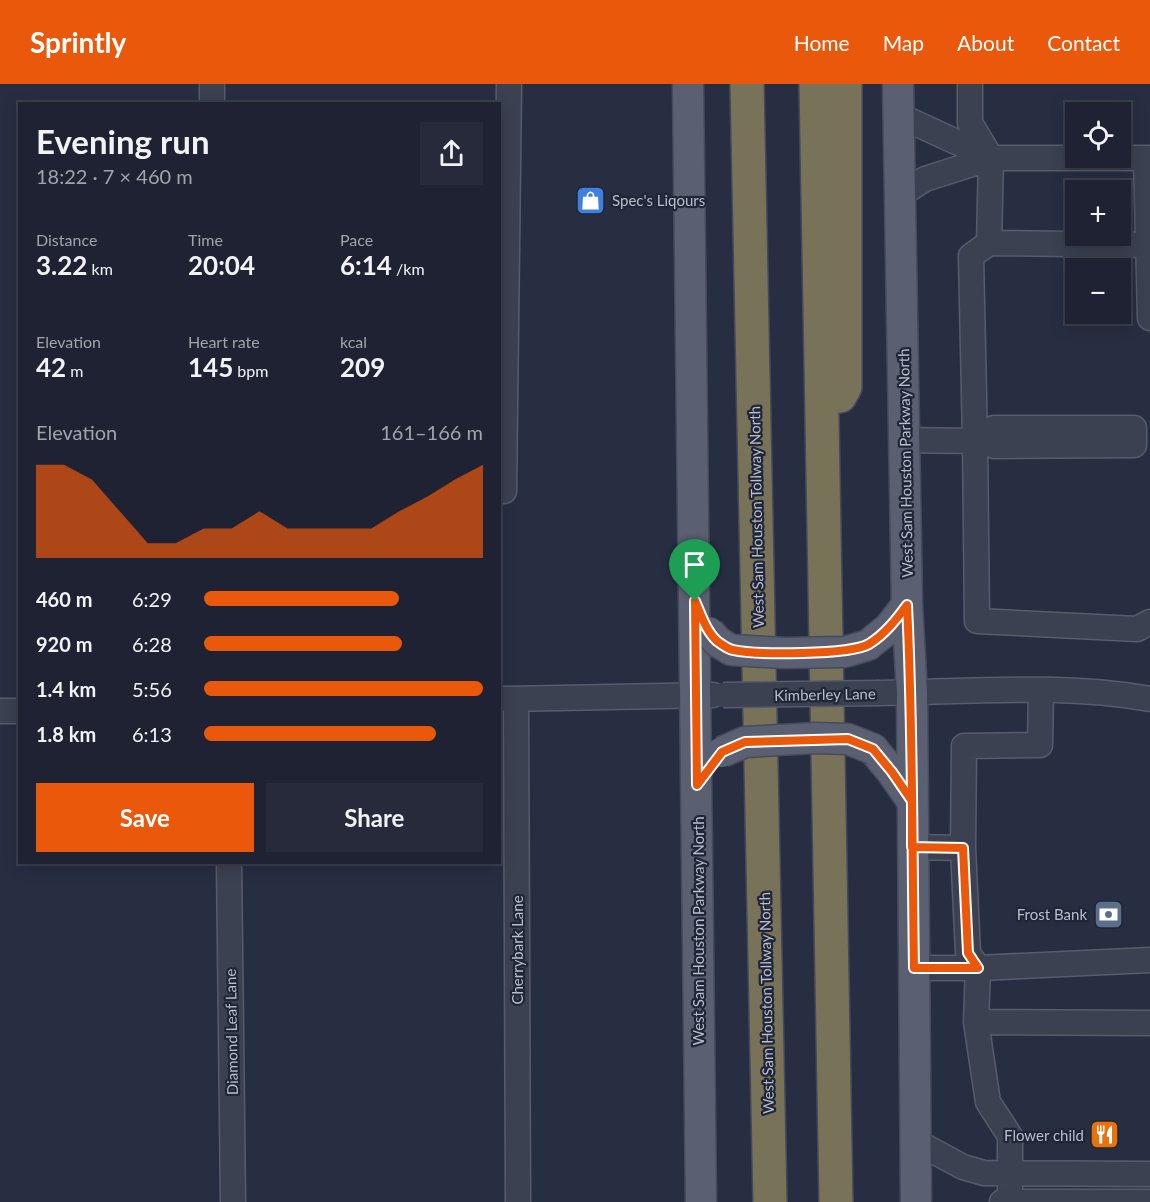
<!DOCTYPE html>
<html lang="en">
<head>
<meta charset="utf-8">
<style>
  :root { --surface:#1e2232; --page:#262a3a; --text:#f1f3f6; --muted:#a1a4ac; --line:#3c3f4d; --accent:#ea580c }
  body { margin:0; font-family:Lato,sans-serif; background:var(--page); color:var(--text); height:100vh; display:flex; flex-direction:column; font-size:22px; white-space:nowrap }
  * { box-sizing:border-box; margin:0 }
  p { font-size:20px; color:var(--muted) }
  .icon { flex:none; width:33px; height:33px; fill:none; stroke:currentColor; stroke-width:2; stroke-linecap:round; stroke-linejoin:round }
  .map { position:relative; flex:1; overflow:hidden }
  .sheet { position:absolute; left:18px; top:18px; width:483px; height:762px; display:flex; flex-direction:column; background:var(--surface); border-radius:0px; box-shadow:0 3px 15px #0003,0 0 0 2px var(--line) }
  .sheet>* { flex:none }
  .buttons { position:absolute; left:1065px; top:18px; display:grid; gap:12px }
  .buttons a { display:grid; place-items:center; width:66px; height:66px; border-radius:0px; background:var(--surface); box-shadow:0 3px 15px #0003,0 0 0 2px var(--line); font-size:30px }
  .pin { position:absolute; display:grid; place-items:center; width:51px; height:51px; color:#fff; margin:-62px -26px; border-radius:50% 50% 50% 0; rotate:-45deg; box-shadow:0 0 6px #0007 }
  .pin .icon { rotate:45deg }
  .round { display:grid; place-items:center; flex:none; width:63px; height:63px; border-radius:0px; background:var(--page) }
  .overview { display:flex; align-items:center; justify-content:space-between; height:102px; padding:0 18px }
  h1 { font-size:33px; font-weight:700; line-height:45px }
  .stats { display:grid; grid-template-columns:repeat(3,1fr); gap:9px; height:102px; padding:6px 18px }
  .stats div { display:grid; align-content:center }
  .stats b { font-size:26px; font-weight:700 }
  .stats small { font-size:16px; font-weight:400 }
  .stats p { font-size:16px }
  .chart { height:168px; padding:12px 18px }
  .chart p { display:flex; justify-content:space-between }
  .chart svg { width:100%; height:108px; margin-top:6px; fill:var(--accent); opacity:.7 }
  .primary-button { display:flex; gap:12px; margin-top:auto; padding:12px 18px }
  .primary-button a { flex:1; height:69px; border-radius:0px; background:var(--accent); color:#fff; font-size:24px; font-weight:700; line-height:69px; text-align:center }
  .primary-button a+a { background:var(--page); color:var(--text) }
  ul { padding:0 18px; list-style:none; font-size:20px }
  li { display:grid; grid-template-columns:96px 72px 1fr; align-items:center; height:45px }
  li i { height:15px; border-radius:8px; background:var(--accent) }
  header { display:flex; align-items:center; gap:36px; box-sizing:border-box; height:84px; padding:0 30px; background:var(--accent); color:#fff }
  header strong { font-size:28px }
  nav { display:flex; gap:33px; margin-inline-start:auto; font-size:21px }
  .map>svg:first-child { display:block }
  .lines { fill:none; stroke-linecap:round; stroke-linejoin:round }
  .minor-casing { stroke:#575c6d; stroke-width:27 }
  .major-casing { stroke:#464a5c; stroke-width:33 }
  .highway-casing { stroke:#43495a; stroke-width:36 }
  .minor { stroke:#3c4152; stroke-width:24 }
  .major { stroke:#5a6072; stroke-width:30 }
  .highway { stroke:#787259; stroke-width:33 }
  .minor-bridge-casing { stroke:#575c6d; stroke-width:27; stroke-linecap:butt }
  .major-bridge-casing { stroke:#464a5c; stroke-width:33; stroke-linecap:butt }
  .minor-bridge { stroke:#3c4152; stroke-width:24 }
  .major-bridge { stroke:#5a6072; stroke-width:30 }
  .route-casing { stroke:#fff; stroke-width:12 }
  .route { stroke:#ea580c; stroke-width:8 }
  .labels { text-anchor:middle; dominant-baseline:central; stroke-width:4.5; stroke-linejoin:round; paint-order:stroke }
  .poi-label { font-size:15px; fill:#b9bdcc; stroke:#202638; text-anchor:end }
  .street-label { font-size:15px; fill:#b9bdcc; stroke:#202638 }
</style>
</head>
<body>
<header>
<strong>Sprintly</strong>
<nav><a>Home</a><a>Map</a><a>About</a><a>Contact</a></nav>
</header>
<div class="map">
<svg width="1150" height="1118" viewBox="0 0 1150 1118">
  <rect width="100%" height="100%" fill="#282e42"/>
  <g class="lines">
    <defs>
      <path id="minor" d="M 970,0 L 970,39 L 991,74 L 989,159 L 971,172 L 975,357
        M 212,20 L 212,0
        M 898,31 L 991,74
        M 1146,74 L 1150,234
        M 900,111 L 925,95 L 991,74 L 1150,74
        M 989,159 L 1148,161
        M 994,344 L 1134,344 L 1134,361 L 994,362 Z
        M 904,356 L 975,357 L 977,537 L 1137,545 L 1150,538
        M 504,407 L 509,0
        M 879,609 C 969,608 1061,599 1150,615
        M 502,615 L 713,611
        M 516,615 L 518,1118
        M 0,627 L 20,627
        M 913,763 L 963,764 L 964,662 L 1040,661 L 1041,606
        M 963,764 L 968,869 L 978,884 L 1150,876
        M 229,778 L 233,1118
        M 914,884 L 978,884 L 976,938 L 1150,939
        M 976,938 L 988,1018 L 1010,1052 L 1010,1118
        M 915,1057 L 963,1083 L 984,1089 L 1150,1090
        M 1002,1118 L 1150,1118"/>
      <path id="major" d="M 688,0 L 701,1118
        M 898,0 L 907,521 L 912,609 L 916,1118
        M 868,561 L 889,544 L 907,521
        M 873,665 L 892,688 L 912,717"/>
      <path id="highway" d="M 747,0 L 770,1118
        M 816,0 L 836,1118
        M 840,312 L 845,303 L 845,0"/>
    </defs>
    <use href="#minor" class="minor-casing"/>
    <use href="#major" class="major-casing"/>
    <use href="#highway" class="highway-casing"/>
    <use href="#minor" class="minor"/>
    <use href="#major" class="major"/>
    <use href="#highway" class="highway"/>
    <defs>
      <path id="minor-bridge" d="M 723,611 L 879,609"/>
      <path id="major-bridge" d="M 709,548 L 718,558 L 731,566 L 784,569 L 845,568 L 868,561
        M 722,668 L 745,658 L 815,654 L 848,655 L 873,665"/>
    </defs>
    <use href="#minor-bridge" class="minor-bridge-casing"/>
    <use href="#major-bridge" class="major-bridge-casing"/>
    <use href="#minor-bridge" class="minor-bridge"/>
    <use href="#major-bridge" class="major-bridge"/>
  </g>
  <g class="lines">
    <defs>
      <path id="route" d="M 695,517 L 697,701 L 722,668 L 745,658 L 848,655 L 873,665 L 892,688 L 912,717 L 912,763 L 963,764 L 968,869 L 978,884 L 914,884 C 912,763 913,642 907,521 C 896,536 885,550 869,560 C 850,571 756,571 733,566 C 728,565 721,560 717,557 C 706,547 701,531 695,517"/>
    </defs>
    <use href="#route" class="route-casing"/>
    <use href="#route" class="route"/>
  </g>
  <defs>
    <symbol id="shop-square" viewBox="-11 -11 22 22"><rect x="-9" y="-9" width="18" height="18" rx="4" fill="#3f7fe0" stroke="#202638"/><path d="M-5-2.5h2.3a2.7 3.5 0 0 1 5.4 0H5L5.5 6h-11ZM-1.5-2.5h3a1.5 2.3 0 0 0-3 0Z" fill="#fff"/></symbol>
    <symbol id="bank-square" viewBox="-11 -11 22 22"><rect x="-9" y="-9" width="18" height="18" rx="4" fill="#5c6f8a" stroke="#202638"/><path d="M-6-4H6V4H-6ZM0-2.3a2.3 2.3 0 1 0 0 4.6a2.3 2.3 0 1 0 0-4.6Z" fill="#fff"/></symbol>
    <symbol id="restaurant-square" viewBox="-11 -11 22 22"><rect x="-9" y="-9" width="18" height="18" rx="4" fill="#e8710a" stroke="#202638"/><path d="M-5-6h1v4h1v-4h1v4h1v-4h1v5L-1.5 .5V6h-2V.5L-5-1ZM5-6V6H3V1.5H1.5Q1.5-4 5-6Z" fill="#fff"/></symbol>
  </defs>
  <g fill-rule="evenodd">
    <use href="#shop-square" x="574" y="100" width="33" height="33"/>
    <use href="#bank-square" x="1092" y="814" width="33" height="33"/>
    <use href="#restaurant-square" x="1088" y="1034" width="33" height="33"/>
  </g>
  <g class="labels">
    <g class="poi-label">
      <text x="612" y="116" text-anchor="start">Spec's Liqours</text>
      <text x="1087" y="830">Frost Bank</text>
      <text x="1084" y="1051">Flower child</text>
    </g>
    <g class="street-label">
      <text transform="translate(905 379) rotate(-91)">West Sam Houston Parkway North</text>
      <text transform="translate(756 433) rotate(-91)">West Sam Houston Tollway North</text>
      <text transform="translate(825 610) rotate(-1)">Kimberley Lane</text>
      <text transform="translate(698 847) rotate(-90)">West Sam Houston Parkway North</text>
      <text transform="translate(517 866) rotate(-90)">Cherrybark Lane</text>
      <text transform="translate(766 919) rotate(-91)">West Sam Houston Tollway North</text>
      <text transform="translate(231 948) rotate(-91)">Diamond Leaf Lane</text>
    </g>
  </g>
</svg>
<div class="buttons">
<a><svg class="icon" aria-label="locate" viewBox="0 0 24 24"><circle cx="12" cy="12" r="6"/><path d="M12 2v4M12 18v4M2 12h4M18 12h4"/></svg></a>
<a>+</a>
<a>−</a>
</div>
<div class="pin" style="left:695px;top:517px;background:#1e9e55"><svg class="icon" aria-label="arrive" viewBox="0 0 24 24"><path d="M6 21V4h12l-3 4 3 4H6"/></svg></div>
<section class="sheet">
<div class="overview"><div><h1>Evening run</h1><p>18:22 · 7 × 460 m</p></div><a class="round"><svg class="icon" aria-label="share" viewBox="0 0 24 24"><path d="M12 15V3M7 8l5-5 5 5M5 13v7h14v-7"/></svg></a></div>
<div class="stats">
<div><p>Distance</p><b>3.22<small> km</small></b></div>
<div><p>Time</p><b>20:04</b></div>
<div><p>Pace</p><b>6:14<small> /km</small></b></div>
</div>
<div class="stats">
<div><p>Elevation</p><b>42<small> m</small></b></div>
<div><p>Heart rate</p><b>145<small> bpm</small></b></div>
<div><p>kcal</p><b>209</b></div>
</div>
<div class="chart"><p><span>Elevation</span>161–166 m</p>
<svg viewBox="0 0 160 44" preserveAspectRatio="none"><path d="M0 44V6L10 6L20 12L30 25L40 38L50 38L60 32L70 32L80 25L90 32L100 32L110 32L120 32L130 25L140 19L150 12L160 6V44z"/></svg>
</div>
<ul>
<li><b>460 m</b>6:29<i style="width:70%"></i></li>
<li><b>920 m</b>6:28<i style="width:71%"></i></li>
<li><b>1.4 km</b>5:56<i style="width:100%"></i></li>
<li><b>1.8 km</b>6:13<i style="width:83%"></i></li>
</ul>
<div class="primary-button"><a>Save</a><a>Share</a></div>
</section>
</div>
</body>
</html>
